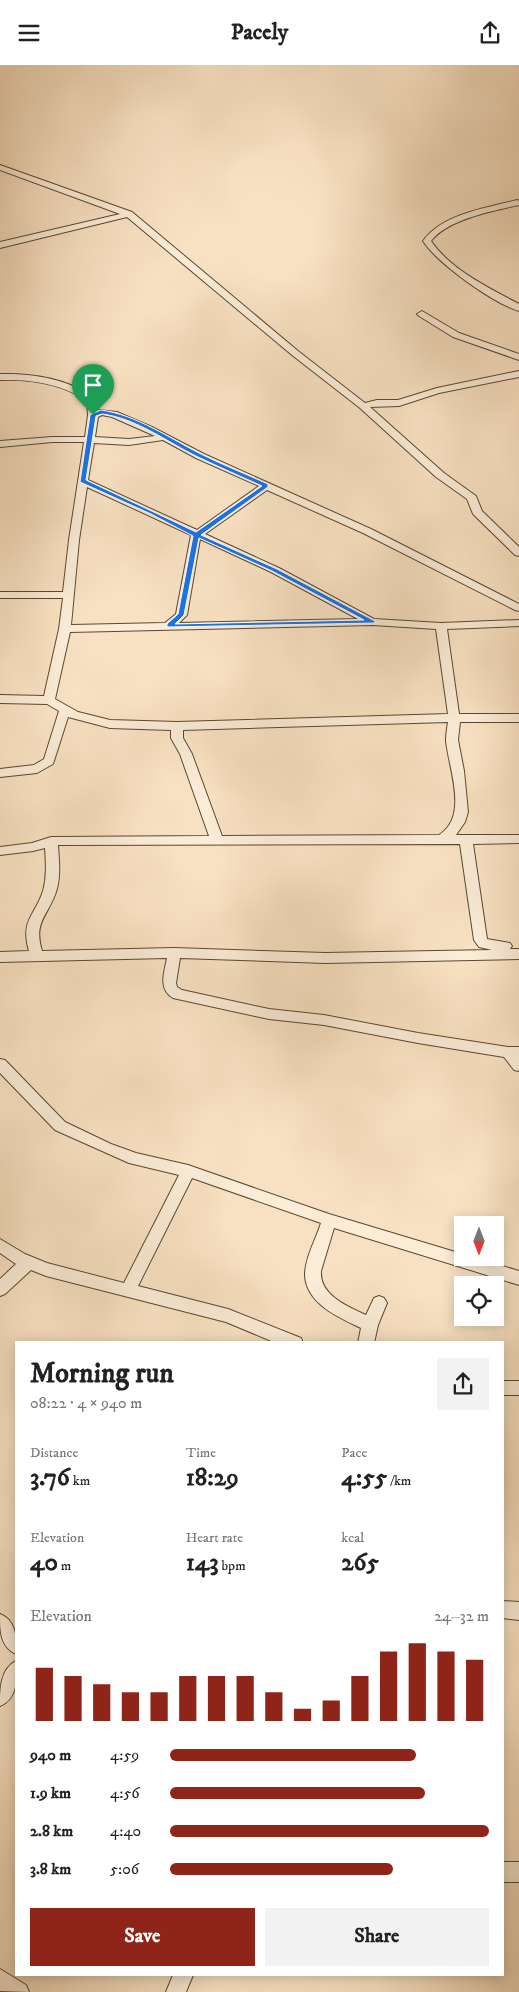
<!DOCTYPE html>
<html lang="en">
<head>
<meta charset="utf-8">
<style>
  :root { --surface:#fff; --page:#f2f2f2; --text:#222; --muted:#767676; --accent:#8f2418 }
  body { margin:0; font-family:"IM FELL DW Pica",serif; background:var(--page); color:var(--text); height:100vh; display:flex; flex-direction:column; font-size:19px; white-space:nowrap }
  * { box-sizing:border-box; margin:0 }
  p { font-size:16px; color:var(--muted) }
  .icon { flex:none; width:28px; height:28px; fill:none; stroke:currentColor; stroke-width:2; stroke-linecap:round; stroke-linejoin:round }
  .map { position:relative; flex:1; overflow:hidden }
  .side { position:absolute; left:15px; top:1276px; width:489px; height:635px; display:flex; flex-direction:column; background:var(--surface); border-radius:0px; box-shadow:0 2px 12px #0003 }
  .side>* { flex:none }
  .needle { width:32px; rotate:180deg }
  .fabs { position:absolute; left:454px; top:1151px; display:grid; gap:10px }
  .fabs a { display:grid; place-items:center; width:50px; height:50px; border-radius:0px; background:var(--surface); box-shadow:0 2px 12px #0003; font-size:25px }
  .pin { position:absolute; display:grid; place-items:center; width:42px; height:42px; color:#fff; margin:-51px -21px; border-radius:50% 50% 50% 0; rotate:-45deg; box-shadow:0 0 5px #0007 }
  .pin .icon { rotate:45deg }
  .round { display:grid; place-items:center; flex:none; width:52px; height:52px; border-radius:0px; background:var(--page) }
  .overview { display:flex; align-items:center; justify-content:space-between; height:85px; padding:0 15px }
  h1 { font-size:28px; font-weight:700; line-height:38px }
  .metrics { display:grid; grid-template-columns:repeat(3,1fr); gap:8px; height:85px; padding:5px 15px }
  .metrics div { display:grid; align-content:center }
  .metrics b { font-size:25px; font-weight:700 }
  .metrics small { font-size:14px; font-weight:400 }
  .metrics p { font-size:14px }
  .chart { height:140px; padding:10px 15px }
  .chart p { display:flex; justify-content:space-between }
  .chart svg { width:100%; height:90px; margin-top:5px; stroke:var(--accent); stroke-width:6 }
  .cta { display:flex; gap:10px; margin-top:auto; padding:10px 15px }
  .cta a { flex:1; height:58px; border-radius:0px; background:var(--accent); color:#fff; font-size:20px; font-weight:700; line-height:58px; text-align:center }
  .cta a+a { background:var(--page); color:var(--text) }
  ul { padding:0 15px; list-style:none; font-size:16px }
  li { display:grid; grid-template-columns:80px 60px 1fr; align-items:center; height:38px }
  li i { height:12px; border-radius:6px; background:var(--accent) }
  header { display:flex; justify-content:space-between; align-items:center; height:65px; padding:0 15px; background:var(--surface); font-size:22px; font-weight:700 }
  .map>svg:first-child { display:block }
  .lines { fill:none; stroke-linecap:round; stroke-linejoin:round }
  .minor-casing { stroke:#5a4830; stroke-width:2 }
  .minor { fill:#faecd7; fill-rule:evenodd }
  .route { fill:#1a73e8; stroke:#fff; fill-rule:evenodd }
</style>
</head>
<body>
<header><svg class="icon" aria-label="menu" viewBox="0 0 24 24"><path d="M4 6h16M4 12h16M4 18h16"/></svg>Pacely<svg class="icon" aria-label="share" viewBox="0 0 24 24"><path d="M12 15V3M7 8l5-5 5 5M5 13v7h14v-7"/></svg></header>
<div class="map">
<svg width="519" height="1927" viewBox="0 0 519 1927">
  <rect width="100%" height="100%" fill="#f8e1c2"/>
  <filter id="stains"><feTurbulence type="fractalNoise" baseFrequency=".004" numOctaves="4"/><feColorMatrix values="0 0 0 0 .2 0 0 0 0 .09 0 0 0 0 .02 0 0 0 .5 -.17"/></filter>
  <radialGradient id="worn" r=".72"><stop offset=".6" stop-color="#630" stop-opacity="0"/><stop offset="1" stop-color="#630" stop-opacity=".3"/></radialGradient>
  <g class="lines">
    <defs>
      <path id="minor" d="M 0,100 L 132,147 L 298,286 L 365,338 L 377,335 L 398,335 L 437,323 L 519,306 L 519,312 L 439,328 L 399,341 L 370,342 L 444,408 L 476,431 L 482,446 L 519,482 L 519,491 L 515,490 L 473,449 L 467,434 L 436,412 L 360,343 L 292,290 L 127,152 L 0,183 L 0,177 L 120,149 L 0,105 Z
        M 517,135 L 519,136 L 519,140 C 493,146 448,154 431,176 C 451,205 489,223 519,239 L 519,246 C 493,238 438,199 423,176 C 442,149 486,143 517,135 Z
        M 422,246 L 459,268 L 519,289 L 519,295 L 453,272 L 419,251 L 417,249 Z
        M 0,309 C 32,308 69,314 95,333 L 98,345 L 117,347 L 152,362 L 204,389 L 371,464 L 519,539 L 519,546 L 515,545 L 363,468 L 267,425 L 205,469 L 279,503 L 374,554 L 441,558 L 519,555 L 519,561 L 447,564 L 459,649 L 519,649 L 519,657 L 460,657 L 458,675 L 464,706 L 468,747 L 465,757 L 456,770 L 519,770 L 519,778 L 473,779 L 487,874 L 510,878 L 512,881 L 510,884 L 519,884 L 519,894 L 325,898 L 180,893 L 176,918 L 177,922 L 182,925 L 269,944 L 324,950 L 418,968 L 508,982 L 519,982 L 519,1006 L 514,1005 L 504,992 L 418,978 L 324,960 L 269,954 L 173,933 C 158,924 164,908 167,893 L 0,897 L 0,887 L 29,886 C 20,855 35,851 43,826 C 47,812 46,798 45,783 L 33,786 L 0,790 L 0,782 L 32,778 L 51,772 L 209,771 L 180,689 L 171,673 L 171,665 L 110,663 L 68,652 L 53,699 L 37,708 L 0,712 L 0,704 L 34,700 L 44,694 L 59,646 L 47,639 L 0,638 L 0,630 L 44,631 L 59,564 L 63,533 L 0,533 L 0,527 L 63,527 L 69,475 L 84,377 L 52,377 L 0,382 L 0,376 L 52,372 L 85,372 L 88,350 L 87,336 C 63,319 30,314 0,315 ZM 102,350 L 112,352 L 155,371 L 129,374 L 95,372 L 98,352 ZM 163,375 L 196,393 L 259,421 L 197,465 L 88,415 L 94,378 L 129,380 ZM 87,422 L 191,470 L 176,549 L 165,558 L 71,560 L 79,475 ZM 200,474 L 271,507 L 358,554 L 179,558 L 187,550 ZM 373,560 L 436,564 L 448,649 L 177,657 L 110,655 L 78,647 L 55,634 L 70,567 ZM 448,657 C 447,663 446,670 446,676 C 449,705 469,751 439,770 L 222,771 L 192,689 L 183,673 L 183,665 ZM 460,779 L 474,875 L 479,882 L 492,885 L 325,888 L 174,883 L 42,886 C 33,857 48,851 56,827 C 61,812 59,796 58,780 Z
        M 0,994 L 5,995 L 65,1057 L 111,1079 L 136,1088 L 188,1100 L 329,1149 L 462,1189 L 462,1192 L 473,1192 L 519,1206 L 519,1220 L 334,1163 L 321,1206 C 319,1230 348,1242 366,1250 L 374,1233 L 379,1231 L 384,1233 L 387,1238 L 378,1260 L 374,1278 L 358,1278 L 361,1263 C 340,1253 306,1239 305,1210 C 305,1193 316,1174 321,1158 L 192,1113 L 138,1221 L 228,1244 L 301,1273 L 303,1278 L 276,1278 L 226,1257 L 46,1211 L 31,1205 L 5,1229 L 0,1231 L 0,1214 L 16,1199 L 0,1188 L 0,1174 L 25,1189 L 47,1198 L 124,1218 L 179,1110 L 129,1098 L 55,1065 L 0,1008 Z
        M 502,1316 L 519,1316 L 519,1330 L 502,1330 Z
        M 502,1536 L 519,1537 L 519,1555 L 502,1553 Z
        M 0,1549 C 17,1556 16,1573 16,1589 C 0,1582 0,1565 0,1549 Z
        M 16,1596 C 17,1612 18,1634 0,1641 C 0,1625 0,1604 16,1596 Z
        M 502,1797 L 519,1797 L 519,1817 L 502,1817 Z
        M 0,1904 L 26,1920 L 29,1927 L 0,1926 Z
        M 173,1910 L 193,1910 L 186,1927 L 166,1927 Z"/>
    </defs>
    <use href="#minor" class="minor-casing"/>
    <use href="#minor" class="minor"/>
  </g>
  <path class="route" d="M 101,345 C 137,350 169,373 201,389 C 223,400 246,409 268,419 L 268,422 L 201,470 L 277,504 L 375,556 L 375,558 L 167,562 L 167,559 L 178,549 L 193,471 L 151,449 L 80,417 L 90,350 ZM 102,349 C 136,353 167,377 198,392 C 219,402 240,411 262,421 L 196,467 L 86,415 L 96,351 ZM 199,473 L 272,506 L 364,555 L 175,559 L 184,550 Z"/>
  <rect width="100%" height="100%" filter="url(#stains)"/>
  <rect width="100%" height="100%" fill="url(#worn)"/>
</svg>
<div class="fabs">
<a><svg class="needle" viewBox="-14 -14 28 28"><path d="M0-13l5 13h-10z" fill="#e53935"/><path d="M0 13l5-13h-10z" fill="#767676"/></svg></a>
<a><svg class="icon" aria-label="locate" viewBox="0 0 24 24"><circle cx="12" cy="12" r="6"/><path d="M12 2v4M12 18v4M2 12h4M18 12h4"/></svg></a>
</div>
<div class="pin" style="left:93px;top:350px;background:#1e9e55"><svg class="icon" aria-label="arrive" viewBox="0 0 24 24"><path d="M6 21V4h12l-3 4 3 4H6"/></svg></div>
<section class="side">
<div class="overview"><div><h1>Morning run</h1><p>08:22 · 4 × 940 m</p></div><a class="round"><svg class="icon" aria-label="share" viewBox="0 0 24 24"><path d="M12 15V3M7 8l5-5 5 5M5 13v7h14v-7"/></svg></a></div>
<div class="metrics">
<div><p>Distance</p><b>3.76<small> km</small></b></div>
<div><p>Time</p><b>18:29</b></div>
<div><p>Pace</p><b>4:55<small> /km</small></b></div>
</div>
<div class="metrics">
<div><p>Elevation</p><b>40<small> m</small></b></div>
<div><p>Heart rate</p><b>143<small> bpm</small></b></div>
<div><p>kcal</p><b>265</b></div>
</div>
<div class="chart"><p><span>Elevation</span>24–32 m</p>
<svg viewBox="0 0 160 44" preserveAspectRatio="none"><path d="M5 44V18M15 44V22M25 44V26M35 44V30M45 44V30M55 44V22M65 44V22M75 44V22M85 44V30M95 44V38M105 44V34M115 44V22M125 44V10M135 44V6M145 44V10M155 44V14"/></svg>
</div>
<ul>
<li><b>940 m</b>4:59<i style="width:77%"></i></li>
<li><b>1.9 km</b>4:56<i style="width:80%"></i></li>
<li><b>2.8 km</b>4:40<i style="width:100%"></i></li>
<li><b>3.8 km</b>5:06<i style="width:70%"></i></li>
</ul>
<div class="cta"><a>Save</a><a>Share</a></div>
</section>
</div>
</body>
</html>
